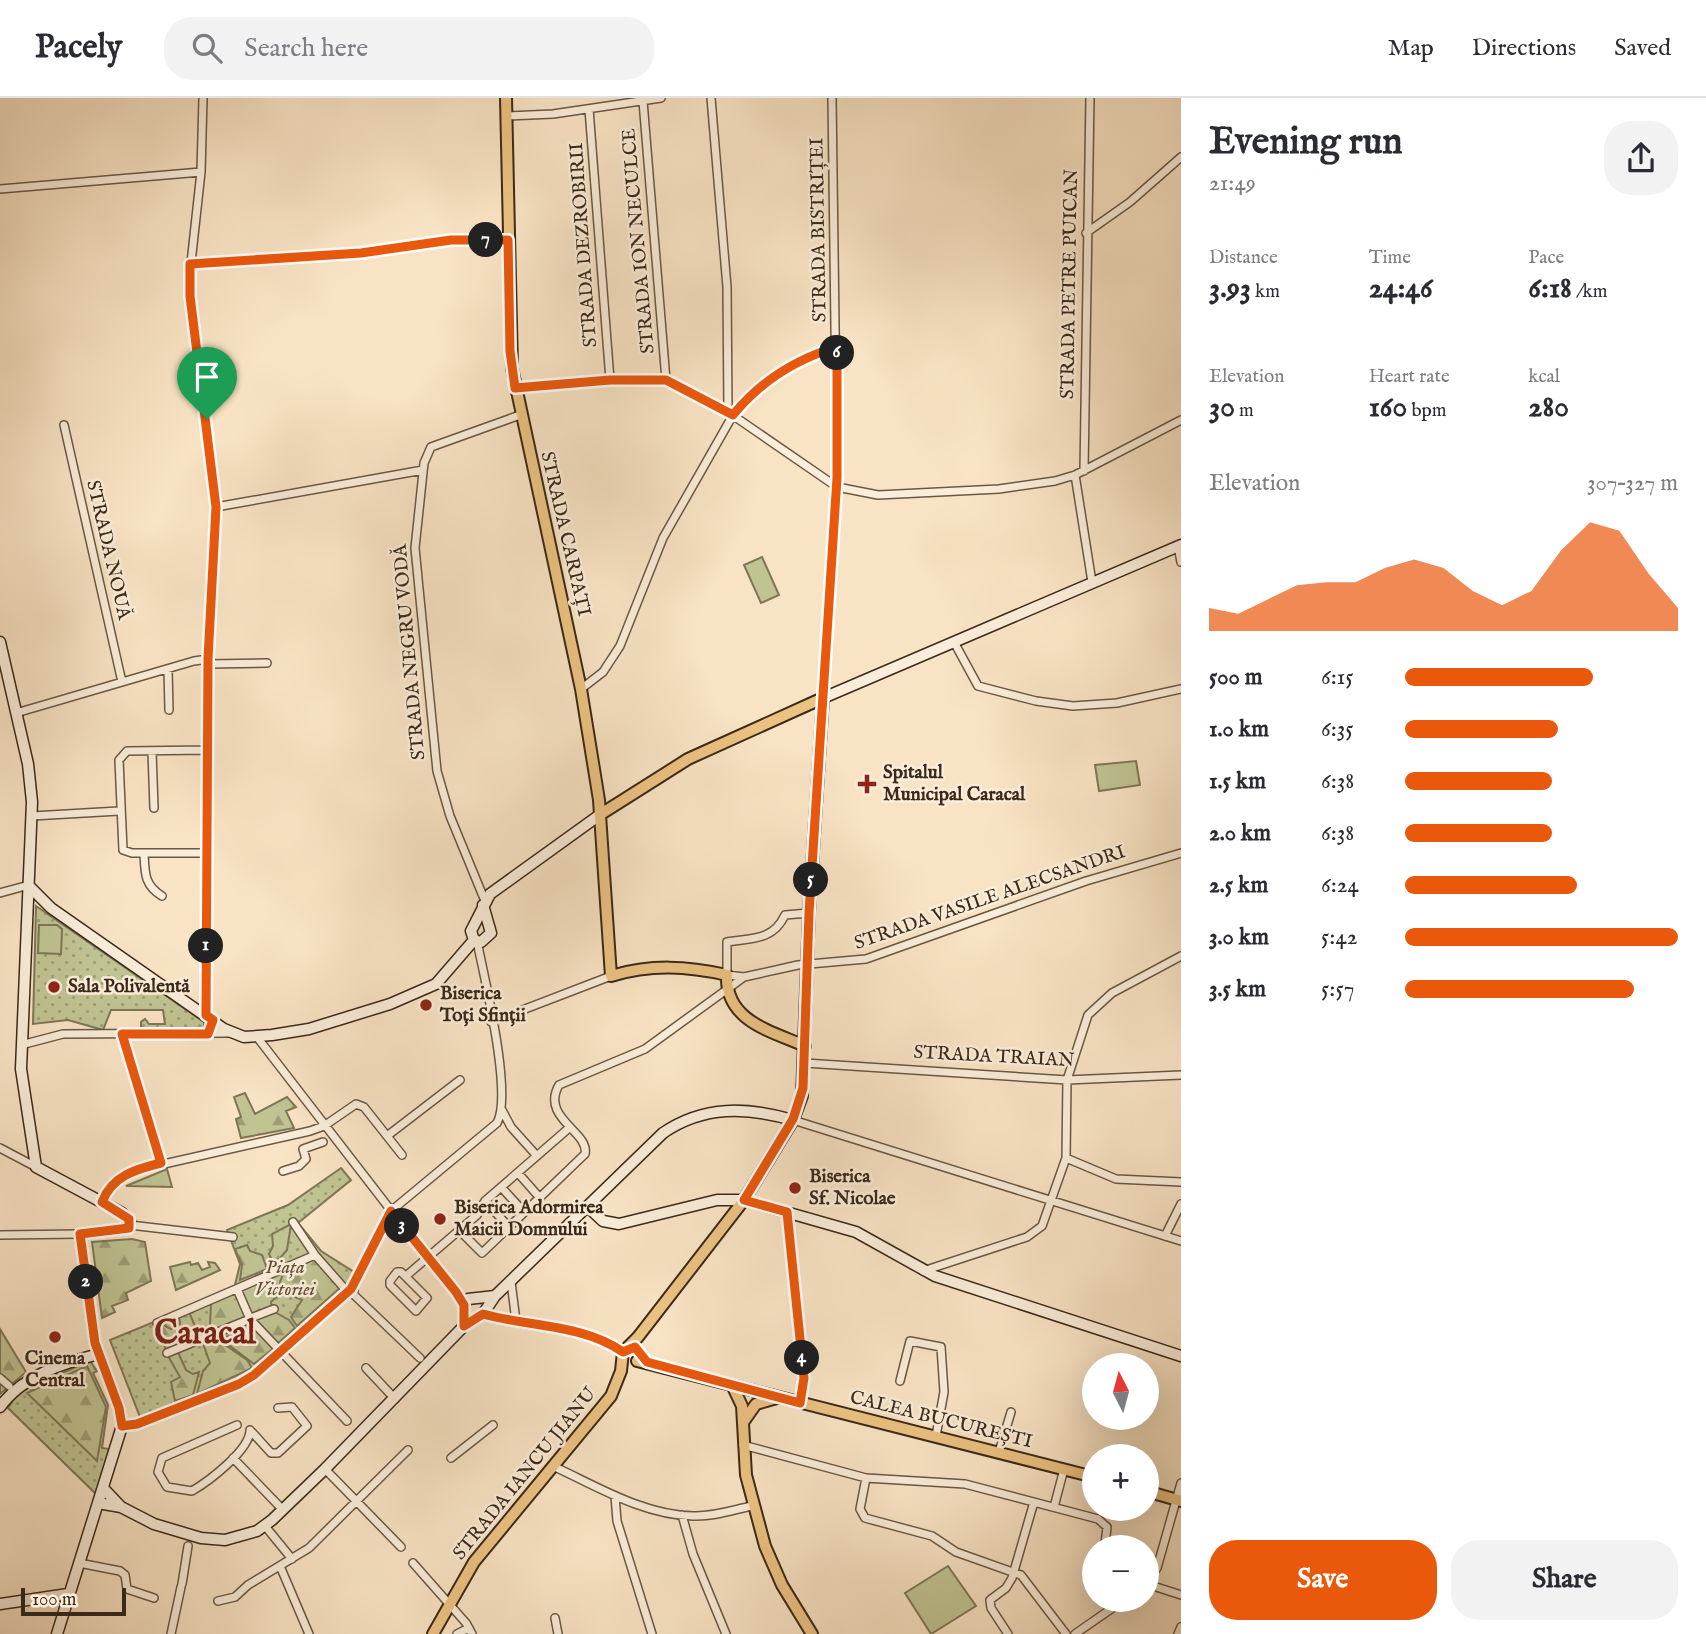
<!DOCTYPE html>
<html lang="en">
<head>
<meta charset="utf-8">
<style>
  :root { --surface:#fff; --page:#f2f2f3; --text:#2b2b33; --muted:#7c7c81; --line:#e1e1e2; --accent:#ea580c }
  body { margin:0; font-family:"IM FELL English",serif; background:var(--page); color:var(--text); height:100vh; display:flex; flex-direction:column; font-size:26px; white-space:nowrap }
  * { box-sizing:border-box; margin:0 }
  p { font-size:23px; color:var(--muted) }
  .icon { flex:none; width:38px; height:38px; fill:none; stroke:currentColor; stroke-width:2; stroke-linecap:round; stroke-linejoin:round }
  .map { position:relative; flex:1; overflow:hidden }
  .details { display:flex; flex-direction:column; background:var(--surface); width:525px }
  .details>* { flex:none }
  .needle { width:46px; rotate:354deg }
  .tools { position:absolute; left:1082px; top:1255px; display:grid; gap:14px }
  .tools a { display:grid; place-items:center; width:77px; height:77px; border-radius:50%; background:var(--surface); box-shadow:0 7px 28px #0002; font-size:35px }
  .scale { position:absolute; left:21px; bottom:18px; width:105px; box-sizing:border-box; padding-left:7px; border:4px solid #3b2919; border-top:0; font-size:19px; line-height:24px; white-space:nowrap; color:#3b2919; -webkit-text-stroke:5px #faedd9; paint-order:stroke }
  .pin { position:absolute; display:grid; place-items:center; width:60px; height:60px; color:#fff; margin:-72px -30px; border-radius:50% 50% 50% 0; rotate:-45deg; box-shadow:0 0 7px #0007 }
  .pin .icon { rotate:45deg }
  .km { position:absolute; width:35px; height:35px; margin:-18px; border-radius:50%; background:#222; color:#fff; font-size:19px; line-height:35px; text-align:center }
  .round { display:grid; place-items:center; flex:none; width:74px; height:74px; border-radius:28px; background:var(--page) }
  .head { display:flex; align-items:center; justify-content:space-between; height:119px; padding:0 28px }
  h1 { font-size:38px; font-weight:700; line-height:52px }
  .stats { display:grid; grid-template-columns:repeat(3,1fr); gap:10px; height:119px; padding:7px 28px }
  .stats div { display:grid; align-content:center }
  .stats b { font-size:30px; font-weight:700 }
  .stats small { font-size:19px; font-weight:400 }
  .stats p { font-size:19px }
  .chart { height:196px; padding:14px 28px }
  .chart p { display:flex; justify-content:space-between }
  .chart svg { width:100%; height:126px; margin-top:7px; fill:var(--accent); opacity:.7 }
  .action { display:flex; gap:14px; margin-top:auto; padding:14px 28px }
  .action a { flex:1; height:80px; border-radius:28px; background:var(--accent); color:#fff; font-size:28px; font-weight:700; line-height:80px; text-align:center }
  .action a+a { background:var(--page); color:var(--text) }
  ul { padding:0 28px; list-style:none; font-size:23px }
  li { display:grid; grid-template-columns:112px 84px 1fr; align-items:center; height:52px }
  li i { height:18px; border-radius:9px; background:var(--accent) }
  header { display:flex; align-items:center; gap:42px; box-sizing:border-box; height:98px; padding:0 35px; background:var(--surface); border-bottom:2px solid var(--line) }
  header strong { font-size:33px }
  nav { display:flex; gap:38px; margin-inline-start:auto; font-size:24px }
  .search { width:490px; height:63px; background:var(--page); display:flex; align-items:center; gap:18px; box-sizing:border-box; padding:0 24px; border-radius:28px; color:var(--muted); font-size:26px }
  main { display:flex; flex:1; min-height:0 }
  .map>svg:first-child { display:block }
  .green { fill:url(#green-dots); stroke:#7e7656; stroke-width:2 }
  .forest { fill:url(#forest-firs); stroke:#7e7656; stroke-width:2 }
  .pitch { fill:#c0c392; stroke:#7e7656; stroke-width:2 }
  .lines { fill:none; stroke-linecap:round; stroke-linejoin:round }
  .street-casing { stroke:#6a5844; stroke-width:10 }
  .secondary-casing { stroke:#3b2919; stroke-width:13 }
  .primary-casing { stroke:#3b2919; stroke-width:14 }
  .street { stroke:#faedd9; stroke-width:7 }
  .secondary { stroke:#faedd9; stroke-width:10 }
  .primary { stroke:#ecc282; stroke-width:10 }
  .route-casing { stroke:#fff; stroke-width:14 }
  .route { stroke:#ea580c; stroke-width:9 }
  .poi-dot { fill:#8f2418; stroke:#faedd9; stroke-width:2.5 }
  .labels { text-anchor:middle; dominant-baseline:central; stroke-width:5; stroke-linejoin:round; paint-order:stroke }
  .street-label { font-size:19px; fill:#3b2919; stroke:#faedd9 }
  .poi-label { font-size:19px; font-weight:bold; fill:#3b2919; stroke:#faedd9; text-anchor:start }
  .park-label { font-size:19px; font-style:italic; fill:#5c5037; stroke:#faedd9 }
  .town-label { font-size:33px; font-weight:bold; fill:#7a1f14; stroke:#faedd9 }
</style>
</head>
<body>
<header>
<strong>Pacely</strong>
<div class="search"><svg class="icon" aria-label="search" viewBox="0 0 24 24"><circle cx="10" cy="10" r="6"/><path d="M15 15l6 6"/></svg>Search here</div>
<nav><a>Map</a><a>Directions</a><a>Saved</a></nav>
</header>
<main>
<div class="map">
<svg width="1181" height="1536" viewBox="0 0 1181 1536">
  <defs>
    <pattern id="green-dots" width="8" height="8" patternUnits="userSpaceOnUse" patternTransform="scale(1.75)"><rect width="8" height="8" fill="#c0c392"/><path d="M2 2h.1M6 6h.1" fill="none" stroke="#9d9e76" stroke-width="1.8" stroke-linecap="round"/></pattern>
    <pattern id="forest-firs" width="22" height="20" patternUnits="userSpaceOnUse" patternTransform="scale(1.75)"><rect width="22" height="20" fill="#c0c392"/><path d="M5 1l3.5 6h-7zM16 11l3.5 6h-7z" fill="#9d9e76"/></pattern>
  </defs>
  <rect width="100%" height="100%" fill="#f8e3c4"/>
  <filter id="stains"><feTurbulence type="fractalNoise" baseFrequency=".00286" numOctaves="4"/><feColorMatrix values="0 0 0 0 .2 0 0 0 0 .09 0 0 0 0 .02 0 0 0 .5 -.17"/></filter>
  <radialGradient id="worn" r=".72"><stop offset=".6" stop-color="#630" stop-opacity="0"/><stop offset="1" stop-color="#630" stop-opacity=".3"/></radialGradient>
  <path class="green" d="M 36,808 L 204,924 L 204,933 L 141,933 L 141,924 L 145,921 L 149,926 L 165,926 L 163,912 L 111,912 L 103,932 L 68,922 L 33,926 Z
    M 341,1070 L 351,1082 L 298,1125 L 321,1153 L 354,1174 L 348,1188 L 244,1279 L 140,1319 L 110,1242 L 234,1191 L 240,1166 L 227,1132 L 288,1107 Z
    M 90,1263 L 97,1273 L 93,1275 L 108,1307 L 102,1350 L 109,1351 L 96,1396 L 8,1310 L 19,1293 Z"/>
  <path class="forest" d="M 245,995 L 255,1016 L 287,999 L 296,1009 L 286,1013 L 294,1030 L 241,1040 L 236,1021 L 241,1019 L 234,999 Z
    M 167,1071 L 172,1089 L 126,1088 Z
    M 291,1126 L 287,1152 L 274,1167 L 269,1156 L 273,1148 L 272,1136 Z
    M 132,1141 L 145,1144 L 151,1183 L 126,1195 L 128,1202 L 112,1208 L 115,1214 L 102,1220 L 92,1144 Z
    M 247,1147 L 250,1153 L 262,1157 L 267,1171 L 240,1182 L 242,1167 L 235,1151 Z
    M 315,1159 L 341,1189 L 297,1228 L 291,1219 L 302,1202 L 283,1194 L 280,1184 L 284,1174 Z
    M 190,1164 L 191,1167 L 198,1165 L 202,1172 L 210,1169 L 208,1164 L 215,1165 L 220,1172 L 176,1192 L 170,1169 Z
    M 270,1179 L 277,1198 L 271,1204 L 272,1210 L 251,1218 L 240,1192 Z
    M 236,1195 L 247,1219 L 213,1234 L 210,1227 L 211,1205 Z
    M 273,1213 L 289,1222 L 295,1230 L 276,1247 L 252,1221 Z
    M 189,1214 L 200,1240 L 167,1253 L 154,1228 L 160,1225 L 171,1231 L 180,1226 L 179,1218 Z
    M 250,1222 L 275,1249 L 254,1266 L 221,1241 L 228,1238 L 236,1241 L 237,1228 Z
    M 0,1231 L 26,1274 L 0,1296 Z
    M 212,1238 L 247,1262 L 252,1270 L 197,1296 L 203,1273 L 210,1265 L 202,1243 Z
    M 177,1252 L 186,1272 L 193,1276 L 199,1274 L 193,1297 L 175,1303 L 171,1284 L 180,1279 L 167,1256 Z
    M 87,1268 L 106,1309 L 97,1363 L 27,1295 Z"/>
  <path class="pitch" d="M 762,459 L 779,497 L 761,505 L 744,467 Z
    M 1136,663 L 1140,687 L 1099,693 L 1095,667 Z
    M 39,827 L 57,827 L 62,831 L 61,856 L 38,855 Z
    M 948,1468 L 976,1508 L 931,1536 L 905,1495 Z"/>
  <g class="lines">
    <defs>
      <path id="street" d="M 203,0 L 201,74 L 189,183 L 216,409 L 208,566 L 206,917
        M 711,0 L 727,189 L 728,314
        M 643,3 L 666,282
        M 589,11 L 610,282
        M 506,18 L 553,16 L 661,0
        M 0,91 L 201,74
        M 1086,135 L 1130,104 L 1181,59
        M 190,166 L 361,155 L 451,143 L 507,142
        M 515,290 L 610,282 L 666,282 L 728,314 L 837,389 L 878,397 L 999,391 L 1055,383 L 1075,377 L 1181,322
        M 64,327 L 122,584
        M 1084,373 L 1090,0
        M 1075,377 L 1092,484
        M 216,409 L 423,372
        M 1178,448 L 1181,464
        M 954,544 L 978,588 L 1036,603 L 1073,608 L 1117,605 L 1181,591
        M 208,566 L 267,565
        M 168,571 L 169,612
        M 581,591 L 603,574 L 620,548 L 663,440 L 733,317 L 768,282 L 799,264 L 837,249
        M 823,600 L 837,380 L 832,0
        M 16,615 L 194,563 L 208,561
        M 152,653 L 154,710
        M 32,718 L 119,713
        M 144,755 C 145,775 144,787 162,798
        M 206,755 L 132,755 L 123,752 L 119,662 L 127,653 L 208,652
        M 0,795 L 29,787
        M 485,803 L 450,718 L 437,673 L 415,450 L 424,365 L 431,349 L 520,317
        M 809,815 L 785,817 C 773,843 751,840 727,844 L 727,877 L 744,879 L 798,867 L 866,861 L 1086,783 L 1181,755
        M 491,924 L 611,878
        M 122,936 L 161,1065
        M 257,939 L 464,1207
        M 21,947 L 63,936 L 231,935
        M 805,965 L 1067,982 L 1181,977
        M 502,1012 L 511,1029 L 537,1058
        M 793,1022 L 1181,1143
        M 387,1038 L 460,982
        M 0,1050 L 36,1069
        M 1066,1060 L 1116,1081 L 1181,1084
        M 283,1073 L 299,1068 L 306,1061 L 303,1051 L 323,1044
        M 518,1075 L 540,1100
        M 501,1089 L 524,1114
        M 485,1103 L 509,1129
        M 102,1104 L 116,1083 L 133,1073 L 310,1033 L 324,1028 L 356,1006 L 364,1009 L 402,1057
        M 787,1114 L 804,1280 L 800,1305
        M 293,1124 L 315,1157 L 344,1190
        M 130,1127 L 233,1139
        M 460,1133 L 482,1155 L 585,1056 C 590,1034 540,1020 559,987 L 645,951 L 744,879
        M 0,1137 L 80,1136
        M 1165,1138 L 1181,1106
        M 923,1173 L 1027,1139 L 1042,1128 L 1066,1060 L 1067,982 L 1088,917 L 1112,895 L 1181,858
        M 397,1174 L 401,1174 L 427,1200 L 416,1213 L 390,1187 L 390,1183 Z
        M 406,1178 L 477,1117 L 485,1103 L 569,1030
        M 511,1184 L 516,1223
        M 237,1191 L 250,1221 L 347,1323
        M 354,1193 L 352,1195 L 420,1260
        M 248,1221 L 274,1211
        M 157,1225 L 315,1157
        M 167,1255 L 245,1223
        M 366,1270 L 395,1301
        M 0,1280 L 9,1288
        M 900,1283 L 910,1243 L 941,1249 L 944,1294 L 936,1338
        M 237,1327 L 162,1360 L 158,1374 L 167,1389 L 192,1393 C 209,1383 250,1352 250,1332
        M 122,1328 L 137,1326 L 239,1286 L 254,1277 L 351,1191 L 391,1113 L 497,1025 C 513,996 484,879 477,843
        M 251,1333 L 271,1355 L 278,1355 L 307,1328 L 292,1309 L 278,1310
        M 743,1347 L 866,1380 L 965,1386 L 1098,1421 L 1107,1429 L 1105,1446
        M 999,1354 L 1011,1314
        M 233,1360 L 283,1412
        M 451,1360 L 493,1327
        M 555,1369 C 598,1389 644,1417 693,1418 C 713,1419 733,1412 752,1408
        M 325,1371 L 401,1449
        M 866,1380 L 860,1411 L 865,1420 L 932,1438 L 956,1454 L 1021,1477 L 1066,1536
        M 615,1398 L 617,1423 L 652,1536
        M 1054,1409 L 1064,1371
        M 682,1417 L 693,1456 L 726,1536
        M 265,1428 L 292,1461
        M 79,1465 L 120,1473 L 125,1477 L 127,1491 L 154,1500
        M 413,1465 L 466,1525 L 472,1536
        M 280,1468 L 309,1536
        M 182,1486 L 188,1448
        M 1146,1486 L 1157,1470 L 1181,1385
        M 1147,1486 L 1181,1497
        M 218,1503 L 235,1499 L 248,1487 L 309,1450 L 408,1352
        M 555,1520 L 558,1536
        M 171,1536 L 181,1489
        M 457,1536 L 469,1530
        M 1008,1536 L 991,1510 L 990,1502 L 1006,1490 L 1012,1480 L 1034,1404
        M 1075,1536 L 1124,1502
        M 1178,1536 L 1181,1529"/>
      <path id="secondary" d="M 0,544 L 28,666 L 32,704 L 21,971 L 36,1069 L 122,1115 L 130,1124 L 129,1130 L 80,1136 L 95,1245 L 119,1309 L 122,1328 L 57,1536
        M 823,600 L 1181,447
        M 29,788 L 51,810 L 224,931 L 244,939 L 272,937 L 309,931 L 390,906 L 436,886 L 474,842
        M 483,807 L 491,835 L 481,844 L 474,842 L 471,833 L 490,796 L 601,716
        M 208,936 L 213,922
        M 588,1109 L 603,1123 L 619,1126 L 717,1102 L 744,1102 L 856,1134 L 935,1178 L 1181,1258
        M 483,1216 C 530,1229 582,1226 623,1254
        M 464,1228 L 464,1207 L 468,1201 L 495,1198
        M 0,1309 C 22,1278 63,1265 99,1256
        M 103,1390 L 121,1409
        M 98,1405 L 121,1409 L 154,1426 L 201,1440 L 225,1442 L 257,1433 L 272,1422 L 325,1371 L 464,1228 L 483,1216 L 495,1198 L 663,1035 C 704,1007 747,1009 793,1022
        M 0,1506 L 68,1496"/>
      <path id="primary" d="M 506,0 L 512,270 L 581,591 L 599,702 L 611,878 C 651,866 687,868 727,877 C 725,923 771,933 805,948
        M 637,1263 L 1094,1379
        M 733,1289 L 742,1308 L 746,1377 L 765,1448 L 782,1487 L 812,1536
        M 744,1323 L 756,1306 L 777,1300
        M 1146,1393 L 1181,1403
        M 433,1536 L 474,1464 L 611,1298 L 621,1273 L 623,1254 L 638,1239 L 744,1102 L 793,1022 L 802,998 L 809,815 L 823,600 L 688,661 L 601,716"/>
    </defs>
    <use href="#street" class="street-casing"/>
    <use href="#secondary" class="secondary-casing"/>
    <use href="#primary" class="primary-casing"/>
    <use href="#street" class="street"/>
    <use href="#secondary" class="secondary"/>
    <use href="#primary" class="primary"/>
  </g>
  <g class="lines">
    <defs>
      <path id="route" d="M 451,142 L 508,142 L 510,253 L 515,290 L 610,282 L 666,282 L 733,317 C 760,284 796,261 837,249 L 837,380 L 809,815 L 803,990 L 793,1021 L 744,1102 L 787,1114 L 804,1280 L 800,1305 L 647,1264 L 635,1249 L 623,1254 C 582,1226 530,1229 483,1216 L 464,1228 L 464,1207 L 456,1194 L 391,1113 L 351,1191 L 254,1277 L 239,1286 L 137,1326 L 122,1328 L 119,1310 L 95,1245 L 80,1136 L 129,1130 L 129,1121 L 102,1104 C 112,1078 136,1071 161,1065 L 122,936 L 208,936 L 213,922 L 206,917 L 208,561 L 216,409 L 190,198 L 190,166 L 361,155 Z"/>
    </defs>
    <use href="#route" class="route-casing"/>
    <use href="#route" class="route"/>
  </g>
  <g class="poi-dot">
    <path d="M863.5 675.5h7v7h7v7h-7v7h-7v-7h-7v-7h7z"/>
    <circle cx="54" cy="889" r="7"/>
    <circle cx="426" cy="907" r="7"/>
    <circle cx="795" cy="1090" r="7"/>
    <circle cx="440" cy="1121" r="7"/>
    <circle cx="55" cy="1239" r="7"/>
  </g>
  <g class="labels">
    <g class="street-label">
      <text transform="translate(819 132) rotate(-91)">STRADA BISTRIȚEI</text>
      <text transform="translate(639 143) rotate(-95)">STRADA ION NECULCE</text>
      <text transform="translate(584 147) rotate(-94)">STRADA DEZROBIRII</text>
      <text transform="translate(1070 186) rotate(-89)">STRADA PETRE PUICAN</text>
      <text transform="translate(565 436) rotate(77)">STRADA CARPAȚI</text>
      <text transform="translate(108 452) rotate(77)">STRADA NOUĂ</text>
      <text transform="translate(410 554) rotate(-95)">STRADA NEGRU VODĂ</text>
      <text transform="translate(990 800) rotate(-19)">STRADA VASILE ALECSANDRI</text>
      <text transform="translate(994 959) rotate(3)">STRADA TRAIAN</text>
      <text transform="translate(941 1322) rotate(14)">CALEA BUCUREȘTI</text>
      <text transform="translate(525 1376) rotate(-51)">STRADA IANCU JIANU</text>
    </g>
    <g class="poi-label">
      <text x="883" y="675">Spitalul<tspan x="883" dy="22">Municipal Caracal</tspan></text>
      <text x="68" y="889">Sala Polivalentă</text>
      <text x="440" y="896">Biserica<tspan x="440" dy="22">Toți Sfinții</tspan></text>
      <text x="809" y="1079">Biserica<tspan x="809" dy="22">Sf. Nicolae</tspan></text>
      <text x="454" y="1110">Biserica Adormirea<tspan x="454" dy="22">Maicii Domnului</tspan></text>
      <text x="55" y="1261" text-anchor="middle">Cinema<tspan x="55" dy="22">Central</tspan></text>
    </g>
    <g class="park-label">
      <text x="285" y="1170">Piața<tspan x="285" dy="22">Victoriei</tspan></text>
    </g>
    <g class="town-label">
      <text x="205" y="1236">Caracal</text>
    </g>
  </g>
  <rect width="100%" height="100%" filter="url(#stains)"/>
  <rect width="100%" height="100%" fill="url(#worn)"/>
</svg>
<div class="tools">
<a><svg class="needle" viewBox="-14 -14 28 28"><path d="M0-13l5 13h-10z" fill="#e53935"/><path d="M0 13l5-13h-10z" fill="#7c7c81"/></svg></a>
<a>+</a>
<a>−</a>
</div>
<div class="scale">100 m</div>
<div class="pin" style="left:207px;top:321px;background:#1e9e55"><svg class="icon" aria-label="arrive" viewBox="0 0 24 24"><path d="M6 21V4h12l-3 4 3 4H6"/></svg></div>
<b class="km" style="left:206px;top:848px">1</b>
<b class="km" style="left:86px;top:1184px">2</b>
<b class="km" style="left:402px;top:1128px">3</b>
<b class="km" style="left:802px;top:1260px">4</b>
<b class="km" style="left:811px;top:782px">5</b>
<b class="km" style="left:837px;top:255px">6</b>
<b class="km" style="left:486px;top:142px">7</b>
</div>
<section class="details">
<div class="head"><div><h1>Evening run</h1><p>21:49</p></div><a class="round"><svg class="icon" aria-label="share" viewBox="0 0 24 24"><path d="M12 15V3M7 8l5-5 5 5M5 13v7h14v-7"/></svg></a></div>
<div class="stats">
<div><p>Distance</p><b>3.93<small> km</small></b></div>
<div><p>Time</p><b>24:46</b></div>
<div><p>Pace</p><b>6:18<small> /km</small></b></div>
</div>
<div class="stats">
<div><p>Elevation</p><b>30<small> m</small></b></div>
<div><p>Heart rate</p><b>160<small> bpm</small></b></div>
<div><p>kcal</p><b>280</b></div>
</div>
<div class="chart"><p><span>Elevation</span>307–327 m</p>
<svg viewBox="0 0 160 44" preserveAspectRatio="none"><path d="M0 44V36L10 38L20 33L30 28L40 27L50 27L60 22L70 19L80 22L90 30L100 35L110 30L120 16L130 6L140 9L150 24L160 36V44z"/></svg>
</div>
<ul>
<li><b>500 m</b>6:15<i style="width:69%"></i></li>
<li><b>1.0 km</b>6:35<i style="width:56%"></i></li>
<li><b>1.5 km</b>6:38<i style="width:54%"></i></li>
<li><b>2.0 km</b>6:38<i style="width:54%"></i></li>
<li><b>2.5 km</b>6:24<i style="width:63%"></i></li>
<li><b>3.0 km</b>5:42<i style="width:100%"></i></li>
<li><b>3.5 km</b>5:57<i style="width:84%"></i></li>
</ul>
<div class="action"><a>Save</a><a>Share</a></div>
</section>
</main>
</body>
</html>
